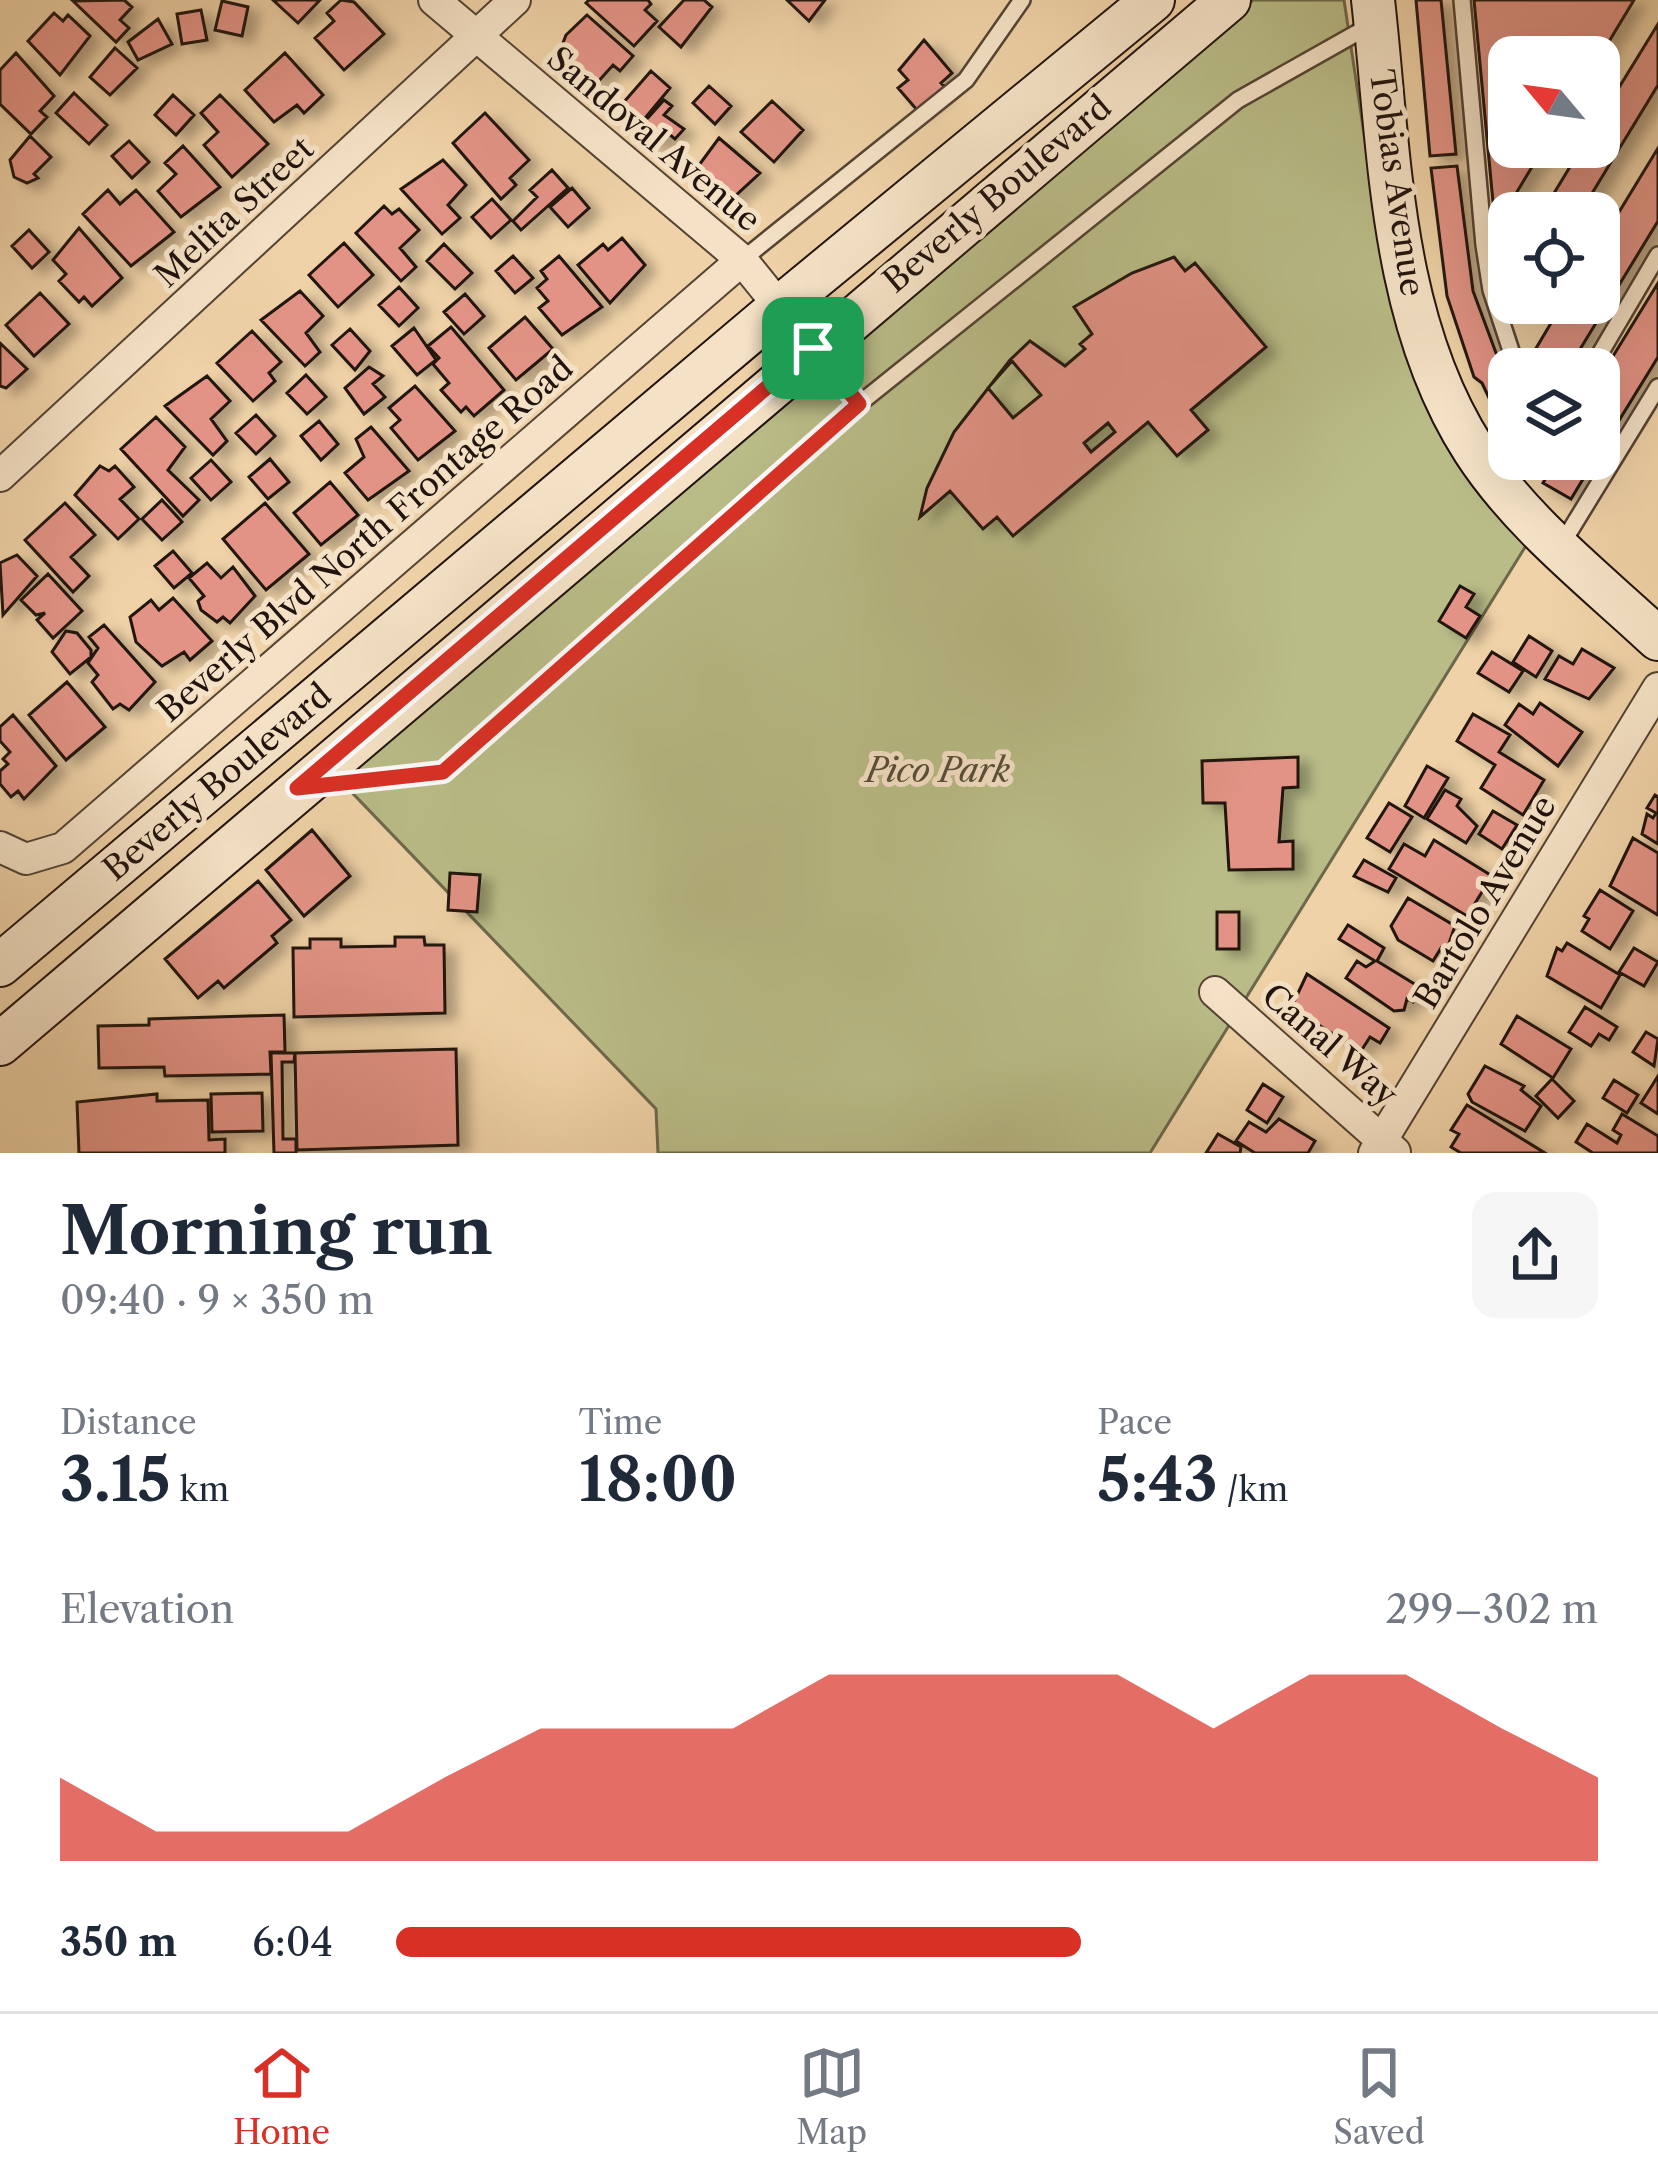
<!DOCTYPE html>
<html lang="en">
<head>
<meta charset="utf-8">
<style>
  :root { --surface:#fff; --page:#f6f6f7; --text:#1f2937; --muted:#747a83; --line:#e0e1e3; --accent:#d93025 }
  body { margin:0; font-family:"Libre Caslon Text",serif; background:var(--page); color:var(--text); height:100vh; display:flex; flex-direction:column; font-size:45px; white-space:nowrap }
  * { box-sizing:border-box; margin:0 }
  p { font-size:39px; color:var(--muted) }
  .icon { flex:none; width:66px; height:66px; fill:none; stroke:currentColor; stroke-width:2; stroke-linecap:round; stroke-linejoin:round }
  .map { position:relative; height:1153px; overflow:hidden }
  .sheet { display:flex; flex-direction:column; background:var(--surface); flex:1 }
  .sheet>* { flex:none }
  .needle { width:78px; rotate:299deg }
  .fabs { position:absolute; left:1488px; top:36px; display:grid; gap:24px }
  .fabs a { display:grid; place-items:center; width:132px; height:132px; border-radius:24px; background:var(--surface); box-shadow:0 12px 48px #0002; font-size:60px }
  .pin { position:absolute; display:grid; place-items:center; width:102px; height:102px; color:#fff; margin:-51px; border-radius:24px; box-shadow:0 6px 18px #0006 }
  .round { display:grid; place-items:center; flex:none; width:126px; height:126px; border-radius:24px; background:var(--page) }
  .summary { display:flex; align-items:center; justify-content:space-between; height:204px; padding:0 60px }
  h1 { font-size:66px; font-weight:700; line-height:90px }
  .metrics { display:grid; grid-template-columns:repeat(3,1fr); gap:18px; height:204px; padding:12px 60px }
  .metrics div { display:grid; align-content:center }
  .metrics b { font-size:60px; font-weight:700 }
  .metrics small { font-size:33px; font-weight:400 }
  .metrics p { font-size:33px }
  .chart { height:336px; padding:24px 60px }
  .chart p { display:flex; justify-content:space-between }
  .chart svg { width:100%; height:216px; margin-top:12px; fill:var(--accent); opacity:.7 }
  ul { padding:0 60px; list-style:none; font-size:39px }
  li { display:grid; grid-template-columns:192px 144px 1fr; align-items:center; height:90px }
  li i { height:30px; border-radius:15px; background:var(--accent) }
  .tabs { display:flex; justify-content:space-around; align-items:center; height:168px; border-top:3px solid var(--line); background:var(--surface); font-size:33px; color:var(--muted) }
  .tabs a { display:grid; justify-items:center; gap:6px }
  .tabs .current { color:var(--accent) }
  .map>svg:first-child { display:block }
  .green { fill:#b9bc87; stroke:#6d684a; stroke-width:3 }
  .building { fill:#e29385; stroke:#21130d; stroke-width:3; fill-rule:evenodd; filter:url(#shadow) }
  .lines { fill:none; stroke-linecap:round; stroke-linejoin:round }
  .lane-casing { stroke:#544334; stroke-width:20 }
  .street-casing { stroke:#544334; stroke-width:34 }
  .secondary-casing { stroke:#21130d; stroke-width:46 }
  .lane { stroke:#f5e2c6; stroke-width:15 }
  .street { stroke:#f5e2c6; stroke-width:30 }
  .secondary { stroke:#f5e2c6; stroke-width:42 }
  .route-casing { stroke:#fff; stroke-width:24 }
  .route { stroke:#d93025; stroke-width:15 }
  .labels { text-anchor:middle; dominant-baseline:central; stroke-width:10; stroke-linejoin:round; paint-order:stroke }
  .street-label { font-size:33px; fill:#21130d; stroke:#f5e2c6 }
  .park-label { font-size:33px; font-style:italic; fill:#564e38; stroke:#f5e2c6 }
</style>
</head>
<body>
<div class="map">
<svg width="1658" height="1153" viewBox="0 0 1658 1153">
  <defs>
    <filter id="shadow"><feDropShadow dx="11" dy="6" stdDeviation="6" flood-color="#0004"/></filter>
  </defs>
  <rect width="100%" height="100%" fill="#efd2a7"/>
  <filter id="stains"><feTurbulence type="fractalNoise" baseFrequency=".00167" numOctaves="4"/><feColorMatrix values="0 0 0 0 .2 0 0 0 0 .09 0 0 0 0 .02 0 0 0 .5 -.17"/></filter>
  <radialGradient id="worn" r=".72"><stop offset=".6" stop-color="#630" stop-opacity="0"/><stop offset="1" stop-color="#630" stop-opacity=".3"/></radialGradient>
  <path class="green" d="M 1253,0 L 1344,0 L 1382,254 L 1527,544 L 1150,1153 L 658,1153 L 656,1109 L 339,779 Z"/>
  <path class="building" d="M 124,0 L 132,7 L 120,20 L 129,28 L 116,42 L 73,1 Z
    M 273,0 L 320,0 L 298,23 Z
    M 341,0 L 354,2 L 384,34 L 344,70 L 315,38 L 334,21 L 327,13 Z
    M 589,0 L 648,0 L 651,4 L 645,10 L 657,21 L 634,46 L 586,3 Z
    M 684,0 L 704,0 L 712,7 L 681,47 L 659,27 Z
    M 787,0 L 825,0 L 809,21 Z
    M 1416,0 L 1441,0 L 1456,154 L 1430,156 Z
    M 1474,0 L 1634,0 L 1599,58 L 1509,57 L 1509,147 L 1544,147 L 1506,210 L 1493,202 Z
    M 222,1 L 248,7 L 242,36 L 215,30 Z
    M 201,10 L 207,40 L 182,44 L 177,14 Z
    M 54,13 L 63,21 L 68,15 L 90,36 L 60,75 L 28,41 Z
    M 587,15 L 633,56 L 620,71 L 613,65 L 596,84 L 558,56 L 566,35 Z
    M 158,19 L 172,44 L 138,60 L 128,42 Z
    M 1658,24 L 1658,85 L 1580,213 L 1542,213 L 1582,147 L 1599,147 L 1599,120 Z
    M 924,40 L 952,73 L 941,83 L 945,87 L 917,110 L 898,88 L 908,80 L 899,70 Z
    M 115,48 L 137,68 L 110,95 L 90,77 Z
    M 16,53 L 54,96 L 40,111 L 47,117 L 31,134 L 0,104 L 0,70 Z
    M 285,53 L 323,95 L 304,113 L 297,105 L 274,122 L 245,90 Z
    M 651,71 L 670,88 L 636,129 L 616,111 Z
    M 709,86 L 731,106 L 715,124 L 693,103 Z
    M 74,93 L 107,125 L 89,144 L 56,113 Z
    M 173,95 L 194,115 L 176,135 L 155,115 Z
    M 220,95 L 268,144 L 232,177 L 204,145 L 218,132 L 201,113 Z
    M 664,100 L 672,106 L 664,115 L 684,129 L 675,139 L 669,134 L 657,148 L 637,130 Z
    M 772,101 L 803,130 L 774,162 L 741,132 Z
    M 485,113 L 529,160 L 510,178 L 516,185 L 501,199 L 453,143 Z
    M 30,136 L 51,157 L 34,174 L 38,178 L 27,183 L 14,177 L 10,160 Z
    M 719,138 L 760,173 L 721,209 L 691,176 Z
    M 129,141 L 149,162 L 132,178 L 112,156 Z
    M 183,146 L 220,187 L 181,217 L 158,191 L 176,174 L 165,163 Z
    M 1658,148 L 1658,221 L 1568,369 L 1545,369 L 1548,364 L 1532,355 L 1563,303 L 1599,303 L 1599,245 Z
    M 443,160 L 466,185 L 448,205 L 460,218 L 442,234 L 401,189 Z
    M 1457,166 L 1473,291 L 1509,388 L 1509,440 L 1482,383 L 1474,377 L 1447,296 L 1431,168 Z
    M 552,170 L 568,188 L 521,230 L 513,221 L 537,197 L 530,190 Z
    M 572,188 L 589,208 L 568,227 L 550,207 Z
    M 108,190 L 120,204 L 136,190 L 174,232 L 131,266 L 83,214 Z
    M 492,199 L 511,220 L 491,238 L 472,217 Z
    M 384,206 L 392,214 L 399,209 L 419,230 L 400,248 L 416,267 L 401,281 L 356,233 Z
    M 79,228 L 122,278 L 92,306 L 84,297 L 79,302 L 59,281 L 66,274 L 53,260 Z
    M 29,230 L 49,252 L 32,268 L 12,246 Z
    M 622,238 L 645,265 L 610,303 L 578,265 L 603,244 L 608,250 Z
    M 344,243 L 373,275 L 338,307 L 309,275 Z
    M 444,244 L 472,273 L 455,289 L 427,261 Z
    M 513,256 L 533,278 L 515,293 L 496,271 Z
    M 559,256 L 602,307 L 562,335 L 539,308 L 548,301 L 537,288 L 547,279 L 541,271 Z
    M 1174,257 L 1185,271 L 1195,263 L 1266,347 L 1191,410 L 1208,430 L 1177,456 L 1148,422 L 1013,536 L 997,517 L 983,529 L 950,491 L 920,517 L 927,488 L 954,432 L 1010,360 L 1030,341 L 1065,366 L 1085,349 L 1080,344 L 1092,334 L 1074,307 L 1132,273 ZM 1012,361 L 1041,395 L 1013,418 L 988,388 ZM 1108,423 L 1115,432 L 1091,452 L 1084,443 Z
    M 1658,283 L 1658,357 L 1599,453 L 1599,379 Z
    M 399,287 L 418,308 L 399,326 L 379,305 Z
    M 300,291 L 323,316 L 306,333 L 320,352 L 305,366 L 261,320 Z
    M 40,293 L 69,324 L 34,356 L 6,325 Z
    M 465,294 L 484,316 L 464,334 L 444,312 Z
    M 525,317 L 553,349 L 516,380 L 489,348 Z
    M 451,327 L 504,390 L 474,416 L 466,407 L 461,412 L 441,390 L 449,383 L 433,364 L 439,358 L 428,346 Z
    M 414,328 L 436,360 L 417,375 L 392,346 Z
    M 350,329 L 370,351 L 355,370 L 332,345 Z
    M 252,331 L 281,362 L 269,373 L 275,381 L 253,401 L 217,363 Z
    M 0,343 L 27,369 L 6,388 L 0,386 Z
    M 369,367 L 383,376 L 373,384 L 385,397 L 364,414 L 345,388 Z
    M 306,375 L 326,397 L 307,414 L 287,393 Z
    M 207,376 L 230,401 L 211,419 L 227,441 L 213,455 L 165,406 Z
    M 415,386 L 455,431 L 418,460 L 391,428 L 400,420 L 389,408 Z
    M 256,415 L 275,436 L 256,454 L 236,433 Z
    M 156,417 L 185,447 L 168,470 L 199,500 L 183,516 L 121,449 Z
    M 319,421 L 338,444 L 321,460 L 301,436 Z
    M 371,427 L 409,471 L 368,500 L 345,473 L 364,457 L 356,439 Z
    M 270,459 L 289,482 L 268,499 L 249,477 Z
    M 1557,459 L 1595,459 L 1571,499 L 1543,483 Z
    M 211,460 L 231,482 L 211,500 L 191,478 Z
    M 100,466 L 109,471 L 115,466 L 134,487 L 120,499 L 139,519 L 118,539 L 75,495 Z
    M 330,482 L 358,515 L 321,545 L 294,513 Z
    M 162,500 L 182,522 L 162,540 L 142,519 Z
    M 65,503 L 95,535 L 71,557 L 89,576 L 73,592 L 25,540 Z
    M 265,503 L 309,554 L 266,590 L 223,539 Z
    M 173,551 L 192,573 L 174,588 L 155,566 Z
    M 17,555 L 37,576 L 3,615 L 0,563 Z
    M 207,563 L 221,578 L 233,567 L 255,596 L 230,623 L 223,617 L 217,622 L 201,610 L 198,601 L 204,596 L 189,578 Z
    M 48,574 L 82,611 L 53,638 L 37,620 L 45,613 L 36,615 L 21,600 Z
    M 1460,586 L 1474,594 L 1466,607 L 1480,616 L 1466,638 L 1439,621 Z
    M 173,598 L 212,641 L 190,660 L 184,652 L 162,666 L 136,642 L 130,617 L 151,600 L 159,610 Z
    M 104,625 L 155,682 L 129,710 L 120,704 L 113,709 L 92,682 L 98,675 L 88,663 L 98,648 L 89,637 Z
    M 66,631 L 77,633 L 91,650 L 91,657 L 70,674 L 52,652 Z
    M 1529,636 L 1552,651 L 1536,677 L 1513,662 Z
    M 1582,649 L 1614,668 L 1589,699 L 1545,679 L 1559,656 L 1573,664 Z
    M 1492,652 L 1523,671 L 1509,692 L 1478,673 Z
    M 67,682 L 105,727 L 66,760 L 29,715 Z
    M 1540,703 L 1582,732 L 1558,766 L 1505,725 L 1519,704 L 1533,714 Z
    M 1473,714 L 1510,735 L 1499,752 L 1544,780 L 1523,815 L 1481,788 L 1495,765 L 1457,741 Z
    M 13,715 L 56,766 L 24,799 L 18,791 L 11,797 L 0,784 L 0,771 L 8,764 L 3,759 L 10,752 L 0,741 L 0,727 Z
    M 1298,757 L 1298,787 L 1283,788 L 1279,842 L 1293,841 L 1293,869 L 1229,870 L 1225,803 L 1203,803 L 1202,761 Z
    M 1427,766 L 1448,778 L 1424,818 L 1405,806 Z
    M 1445,790 L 1461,799 L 1457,806 L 1477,826 L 1466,843 L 1427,819 Z
    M 1655,795 L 1658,797 L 1658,844 L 1642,834 L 1647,814 L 1653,818 L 1656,813 L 1647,808 Z
    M 1389,803 L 1412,817 L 1390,852 L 1367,838 Z
    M 1493,811 L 1517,825 L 1502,849 L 1479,834 Z
    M 312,830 L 350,876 L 304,916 L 266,870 Z
    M 1633,838 L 1658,853 L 1658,915 L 1610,886 Z
    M 1434,840 L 1492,876 L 1467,916 L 1389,869 L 1404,844 L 1425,856 Z
    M 1364,860 L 1396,878 L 1388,892 L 1354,876 Z
    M 450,873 L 480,875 L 477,912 L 448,910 Z
    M 258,881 L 291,920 L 272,936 L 277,943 L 224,988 L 218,981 L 198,998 L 165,959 Z
    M 1600,890 L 1633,911 L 1610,949 L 1582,931 L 1589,919 L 1584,916 Z
    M 1408,898 L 1455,926 L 1446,952 L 1441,948 L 1433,961 L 1398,940 L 1391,926 Z
    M 1217,912 L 1239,912 L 1239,949 L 1217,949 Z
    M 1348,925 L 1384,948 L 1377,961 L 1421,988 L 1413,1002 L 1407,999 L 1404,1010 L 1394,1011 L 1346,978 L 1357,961 L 1366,967 L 1375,961 L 1339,939 Z
    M 395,937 L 424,937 L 425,945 L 444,945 L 445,1013 L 294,1017 L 293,948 L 310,948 L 310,939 L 341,939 L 341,947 L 395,946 Z
    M 1567,943 L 1620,975 L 1601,1008 L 1547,976 L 1557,948 L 1562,951 Z
    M 1634,948 L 1658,962 L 1644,986 L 1619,972 Z
    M 1307,974 L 1389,1028 L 1380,1043 L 1370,1037 L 1361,1051 L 1291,1008 Z
    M 1585,1007 L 1617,1027 L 1609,1040 L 1599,1034 L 1591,1046 L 1569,1032 Z
    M 284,1015 L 285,1052 L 270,1052 L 271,1074 L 165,1076 L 164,1067 L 99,1068 L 98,1026 L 149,1025 L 149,1019 Z
    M 1517,1016 L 1571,1049 L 1553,1078 L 1501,1044 Z
    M 1646,1032 L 1658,1039 L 1654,1066 L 1633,1052 Z
    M 456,1049 L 458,1145 L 297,1150 L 295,1053 Z
    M 271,1053 L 295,1053 L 294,1062 L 282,1062 L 283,1139 L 296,1139 L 296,1153 L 274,1153 Z
    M 1485,1066 L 1524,1086 L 1521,1090 L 1541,1106 L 1525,1131 L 1472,1102 L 1468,1094 Z
    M 1658,1076 L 1658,1114 L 1641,1103 Z
    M 1552,1079 L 1574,1101 L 1558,1118 L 1536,1096 Z
    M 1614,1080 L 1638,1095 L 1627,1113 L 1603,1098 Z
    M 1263,1084 L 1283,1097 L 1267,1123 L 1247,1110 Z
    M 262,1093 L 263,1131 L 212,1132 L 211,1094 Z
    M 157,1094 L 157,1101 L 208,1100 L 209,1140 L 225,1139 L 225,1153 L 79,1153 L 77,1102 Z
    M 1467,1105 L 1545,1153 L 1461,1153 L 1451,1147 L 1459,1134 L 1451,1130 Z
    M 1622,1114 L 1658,1136 L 1658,1153 L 1593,1153 L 1576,1142 L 1587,1124 L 1617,1143 L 1621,1135 L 1613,1130 Z
    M 1279,1119 L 1315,1141 L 1308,1153 L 1255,1153 L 1236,1141 L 1249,1122 L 1266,1132 Z
    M 1218,1134 L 1241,1147 L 1240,1153 L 1206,1153 Z"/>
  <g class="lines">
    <defs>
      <path id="lane" d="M 1462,0 L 1484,245 L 1491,290 L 1517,369
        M 742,260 L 966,80 L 1022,0
        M 818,355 L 859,404 L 1238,100 L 1371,25
        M 1591,369 L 1658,255
        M 1560,547 L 1658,387
        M 324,785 L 443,772 L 859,404"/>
      <path id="street" d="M 434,0 L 742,260 L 813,348
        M 0,476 L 515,0
        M 0,847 L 26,859 L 63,848 L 742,260
        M 1215,992 L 1395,1152
        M 1374,1153 L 1658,688"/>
      <path id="secondary" d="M 1373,0 C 1390,150 1389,318 1474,450 C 1521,523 1595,580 1658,639
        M 0,965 L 781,306 L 1153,0
        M 0,1044 L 1229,0"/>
    </defs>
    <use href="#lane" class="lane-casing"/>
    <use href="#street" class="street-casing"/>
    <use href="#secondary" class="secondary-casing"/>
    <use href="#lane" class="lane"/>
    <use href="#street" class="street"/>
    <use href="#secondary" class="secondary"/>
  </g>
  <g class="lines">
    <defs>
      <path id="route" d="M 813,348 L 859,404 L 443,772 L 297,788 Z"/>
    </defs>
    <use href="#route" class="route-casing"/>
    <use href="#route" class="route"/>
  </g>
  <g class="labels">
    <g class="street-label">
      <text transform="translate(654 139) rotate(40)">Sandoval Avenue</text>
      <text transform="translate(1397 183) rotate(82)">Tobias Avenue</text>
      <text transform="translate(997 194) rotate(-40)">Beverly Boulevard</text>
      <text transform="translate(234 212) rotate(-43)">Melita Street</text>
      <text transform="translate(365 539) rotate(-41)">Beverly Blvd North Frontage Road</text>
      <text transform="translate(217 782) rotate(-40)">Beverly Boulevard</text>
      <text transform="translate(1485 902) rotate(-59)">Bartolo Avenue</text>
      <text transform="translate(1330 1045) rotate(41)">Canal Way</text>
    </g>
    <g class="park-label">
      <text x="938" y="770">Pico Park</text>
    </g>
  </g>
  <rect width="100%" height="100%" filter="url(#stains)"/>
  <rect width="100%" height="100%" fill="url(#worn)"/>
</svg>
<div class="fabs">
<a><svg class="needle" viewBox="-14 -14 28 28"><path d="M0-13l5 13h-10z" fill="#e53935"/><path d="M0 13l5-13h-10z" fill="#747a83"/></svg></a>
<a><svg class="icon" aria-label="locate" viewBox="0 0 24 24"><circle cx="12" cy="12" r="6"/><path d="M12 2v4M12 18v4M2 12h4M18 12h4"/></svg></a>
<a><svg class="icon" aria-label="layers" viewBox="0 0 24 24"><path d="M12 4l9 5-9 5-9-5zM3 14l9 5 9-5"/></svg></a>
</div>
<div class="pin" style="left:813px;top:348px;background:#1e9e55"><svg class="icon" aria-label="arrive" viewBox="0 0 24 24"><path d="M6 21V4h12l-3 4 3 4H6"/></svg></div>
</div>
<section class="sheet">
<div class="summary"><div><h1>Morning run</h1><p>09:40 · 9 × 350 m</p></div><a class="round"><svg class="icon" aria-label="share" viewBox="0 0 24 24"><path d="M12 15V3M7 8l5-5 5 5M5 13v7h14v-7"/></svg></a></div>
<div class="metrics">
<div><p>Distance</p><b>3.15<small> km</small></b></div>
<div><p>Time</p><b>18:00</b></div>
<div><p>Pace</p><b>5:43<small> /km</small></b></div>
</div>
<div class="chart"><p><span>Elevation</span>299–302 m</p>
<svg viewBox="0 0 160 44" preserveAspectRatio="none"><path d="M0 44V27L10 38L20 38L30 38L40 27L50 17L60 17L70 17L80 6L90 6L100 6L110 6L120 17L130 6L140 6L150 17L160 27V44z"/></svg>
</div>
<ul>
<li><b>350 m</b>6:04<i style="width:57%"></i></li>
</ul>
</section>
<nav class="tabs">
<a class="current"><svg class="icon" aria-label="home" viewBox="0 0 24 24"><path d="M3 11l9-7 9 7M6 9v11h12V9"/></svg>Home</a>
<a><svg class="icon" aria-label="map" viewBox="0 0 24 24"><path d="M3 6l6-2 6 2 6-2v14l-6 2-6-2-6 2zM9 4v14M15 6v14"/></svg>Map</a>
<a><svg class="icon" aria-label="saved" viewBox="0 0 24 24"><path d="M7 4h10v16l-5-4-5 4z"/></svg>Saved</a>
</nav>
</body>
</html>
